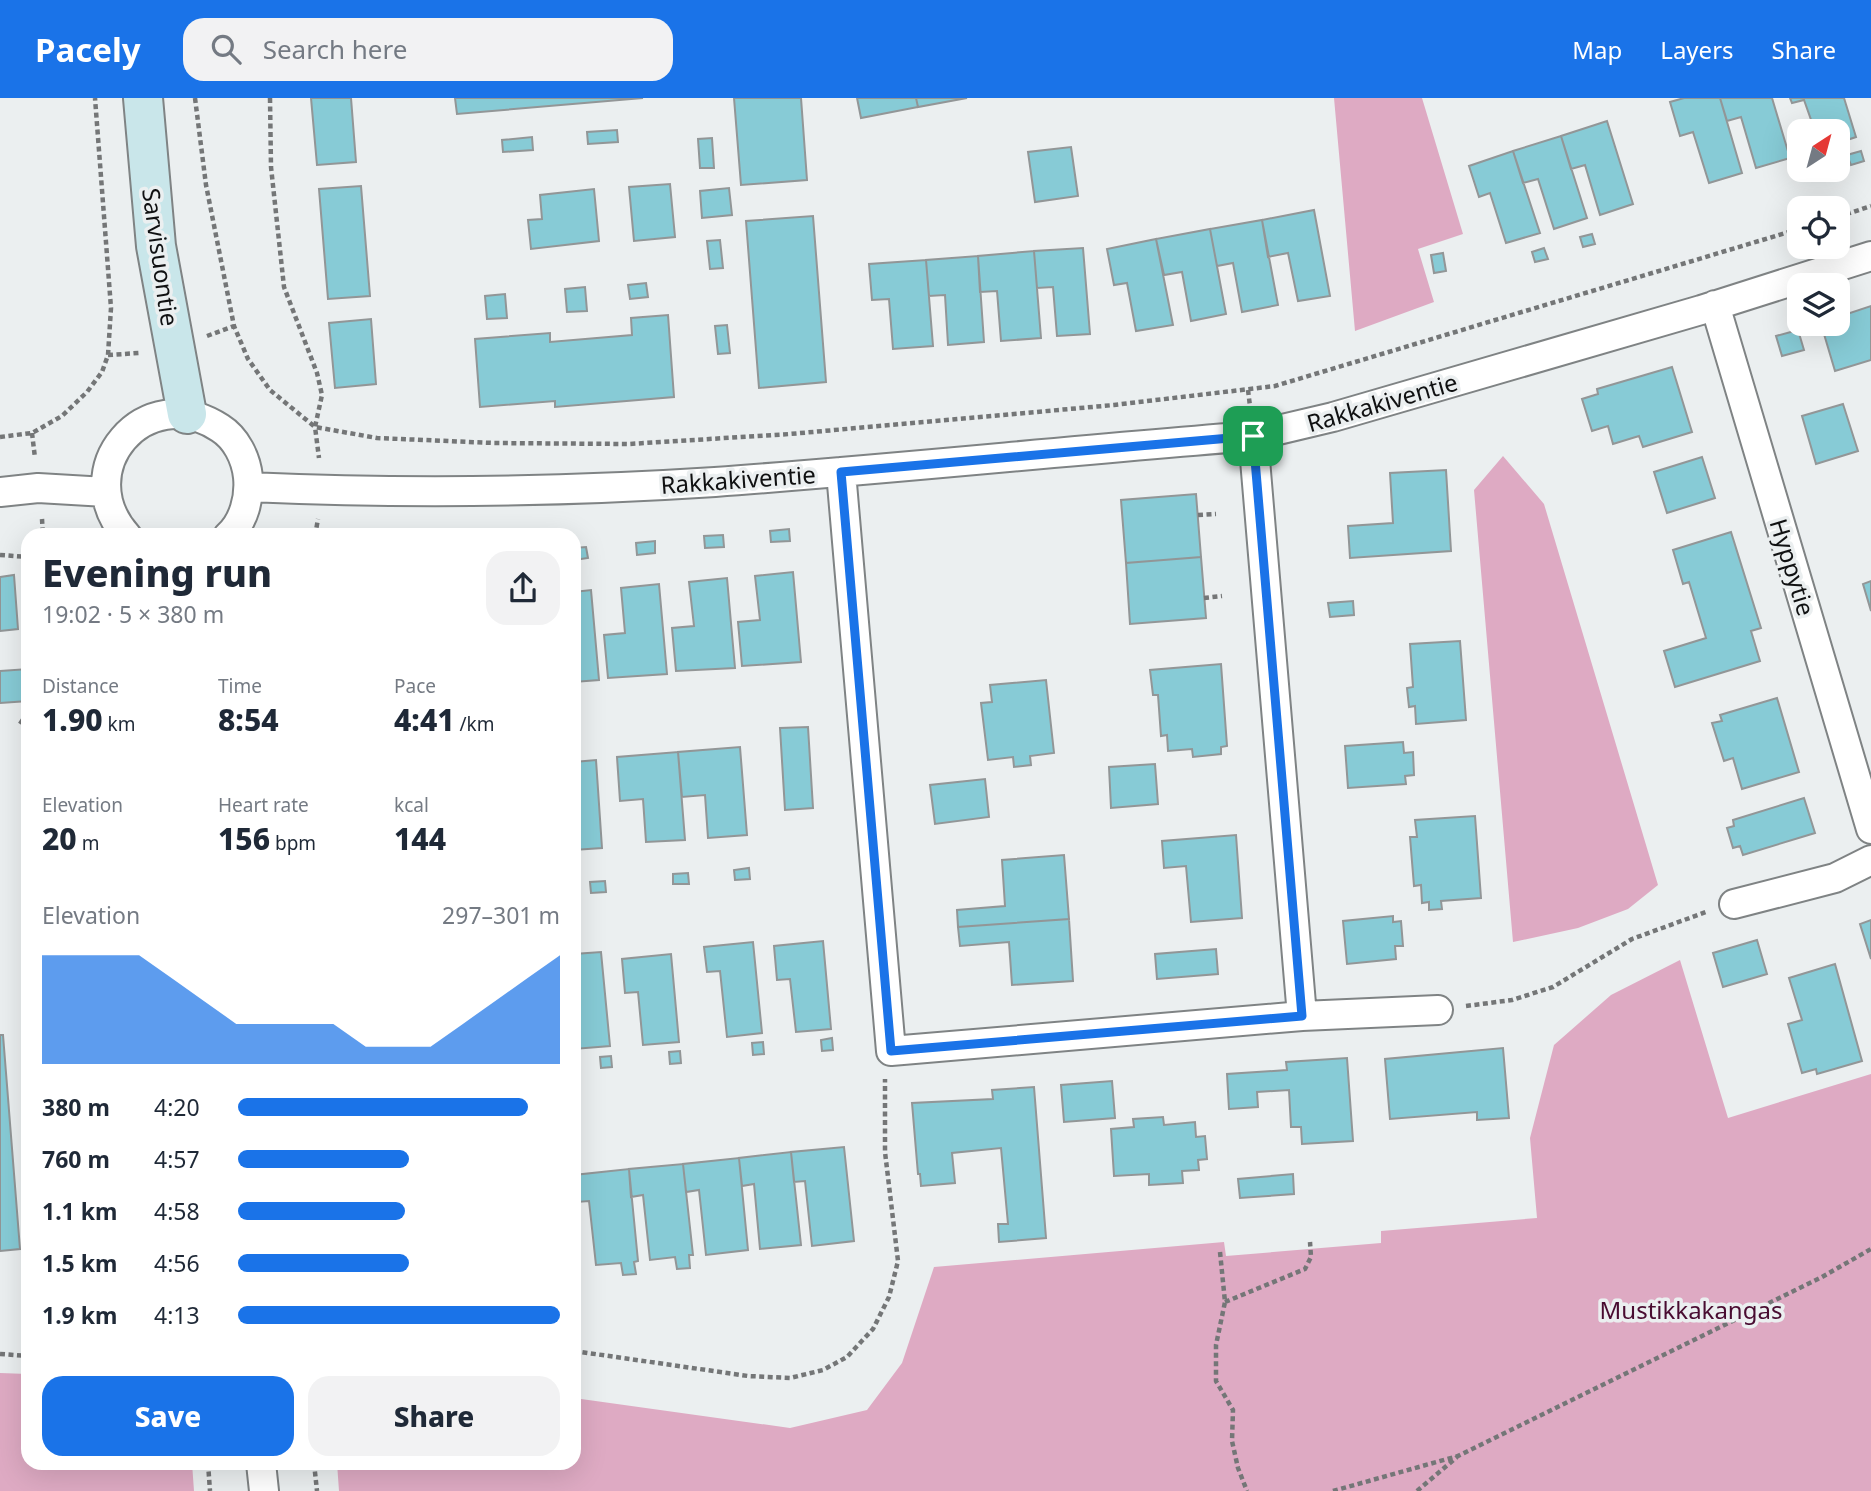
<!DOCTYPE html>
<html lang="en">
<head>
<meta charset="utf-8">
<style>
  :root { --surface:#fff; --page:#f2f2f3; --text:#1f2937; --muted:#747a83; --accent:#1a73e8 }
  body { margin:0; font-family:"Noto Sans",sans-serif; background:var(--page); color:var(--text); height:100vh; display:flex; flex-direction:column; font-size:26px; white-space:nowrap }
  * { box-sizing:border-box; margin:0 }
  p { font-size:23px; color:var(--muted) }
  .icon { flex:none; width:38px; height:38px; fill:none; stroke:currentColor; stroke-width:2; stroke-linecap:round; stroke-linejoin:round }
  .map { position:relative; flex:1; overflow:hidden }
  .details { position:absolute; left:21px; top:430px; width:560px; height:942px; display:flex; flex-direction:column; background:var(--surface); border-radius:21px; box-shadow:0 7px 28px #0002 }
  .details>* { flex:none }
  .needle { width:46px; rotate:36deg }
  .buttons { position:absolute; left:1787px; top:21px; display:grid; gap:14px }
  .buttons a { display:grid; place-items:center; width:63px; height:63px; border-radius:14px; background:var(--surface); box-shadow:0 7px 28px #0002; font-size:35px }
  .pin { position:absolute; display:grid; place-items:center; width:60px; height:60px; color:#fff; margin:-30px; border-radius:14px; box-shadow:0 4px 10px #0006 }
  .round { display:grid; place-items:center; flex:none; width:74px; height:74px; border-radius:21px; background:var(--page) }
  .headline { display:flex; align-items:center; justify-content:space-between; height:119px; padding:0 21px }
  h1 { font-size:38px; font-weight:800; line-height:52px }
  .figures { display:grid; grid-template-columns:repeat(3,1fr); gap:10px; height:119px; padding:7px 21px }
  .figures div { display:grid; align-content:center }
  .figures b { font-size:30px; font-weight:800 }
  .figures small { font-size:19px; font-weight:400 }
  .figures p { font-size:19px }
  .chart { height:196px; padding:14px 21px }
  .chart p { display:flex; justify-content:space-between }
  .chart svg { width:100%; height:126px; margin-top:7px; fill:var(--accent); opacity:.7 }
  .action { display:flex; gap:14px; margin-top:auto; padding:14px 21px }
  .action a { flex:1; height:80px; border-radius:21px; background:var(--accent); color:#fff; font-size:28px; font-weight:800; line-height:80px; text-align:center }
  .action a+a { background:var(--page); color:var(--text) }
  ul { padding:0 21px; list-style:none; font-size:23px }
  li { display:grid; grid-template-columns:112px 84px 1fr; align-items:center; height:52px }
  li i { height:18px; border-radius:9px; background:var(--accent) }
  header { display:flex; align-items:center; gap:42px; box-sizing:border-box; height:98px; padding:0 35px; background:var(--accent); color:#fff }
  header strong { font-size:33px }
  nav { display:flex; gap:38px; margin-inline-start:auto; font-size:24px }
  .search { width:490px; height:63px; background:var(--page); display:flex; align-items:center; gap:18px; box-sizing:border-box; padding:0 24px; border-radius:21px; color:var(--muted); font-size:26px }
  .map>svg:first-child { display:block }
  .forest { fill:#deaac3 }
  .building { fill:#87cbd6; stroke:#929697; stroke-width:2 }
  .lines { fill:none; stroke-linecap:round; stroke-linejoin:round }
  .street-casing { stroke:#7f8384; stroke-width:32 }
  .secondary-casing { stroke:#7f8384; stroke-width:42 }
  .path { stroke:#747677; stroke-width:4.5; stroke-dasharray:5 3.5; stroke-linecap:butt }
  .street { stroke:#fff; stroke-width:28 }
  .secondary { stroke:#c9e6ea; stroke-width:38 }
  .route-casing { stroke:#fff; stroke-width:14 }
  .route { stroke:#1a73e8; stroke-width:9 }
  .labels { text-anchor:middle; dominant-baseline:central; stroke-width:7; stroke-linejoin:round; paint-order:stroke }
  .street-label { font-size:24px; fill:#101112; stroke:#ebeff0 }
  .park-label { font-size:24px; fill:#490c31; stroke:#ebeff0 }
</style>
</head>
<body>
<header>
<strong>Pacely</strong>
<div class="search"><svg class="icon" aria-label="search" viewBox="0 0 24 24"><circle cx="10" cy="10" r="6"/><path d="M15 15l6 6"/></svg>Search here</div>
<nav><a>Map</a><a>Layers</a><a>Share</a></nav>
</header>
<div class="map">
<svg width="1871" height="1393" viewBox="0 0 1871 1393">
  <rect width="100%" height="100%" fill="#ebeff0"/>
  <path class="forest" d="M 1334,0 L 1422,0 L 1463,136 L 1418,151 L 1434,204 L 1355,233 Z
    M 1503,358 L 1544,406 L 1658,787 L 1628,811 L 1578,830 L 1513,844 L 1474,392 Z
    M 1680,862 L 1728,1020 L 1871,976 L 1871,1393 L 339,1393 L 337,1365 L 574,1365 L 574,1300 L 790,1330 L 867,1312 L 902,1265 L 934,1169 L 1224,1144 L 1226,1158 L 1381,1145 L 1381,1133 L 1537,1120 L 1530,1040 L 1554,947 L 1611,897 Z
    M 0,1275 L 28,1276 L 28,1365 L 192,1365 L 194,1393 L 0,1393 Z"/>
  <path class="building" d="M 311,0 L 351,0 L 356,64 L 317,67 Z
    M 455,0 L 643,0 L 457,16 Z
    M 734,0 L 801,0 L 807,82 L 741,87 Z
    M 857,0 L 916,0 L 918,9 L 861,20 Z
    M 916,0 L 967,0 L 918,9 Z
    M 1684,0 L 1720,0 L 1742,75 L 1709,85 L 1693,34 L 1680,38 L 1670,4 Z
    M 1720,0 L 1772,0 L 1790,60 L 1756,70 L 1741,19 L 1727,23 Z
    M 1790,0 L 1844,0 L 1856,39 L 1838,45 L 1838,33 L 1815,33 L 1804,2 L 1792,5 Z
    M 1607,23 L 1633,106 L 1600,117 L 1585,67 L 1571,71 L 1561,38 Z
    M 617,32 L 618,44 L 588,46 L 587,34 Z
    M 1561,38 L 1587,120 L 1554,131 L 1538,81 L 1523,85 L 1513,53 Z
    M 532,39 L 533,52 L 503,54 L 502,42 Z
    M 712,40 L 714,70 L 700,70 L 698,41 Z
    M 1071,49 L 1078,98 L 1035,104 L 1028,54 Z
    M 1513,53 L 1540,135 L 1506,145 L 1490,95 L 1479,99 L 1469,68 Z
    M 1861,53 L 1864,63 L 1851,67 L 1847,57 Z
    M 670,86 L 675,139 L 634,143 L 629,89 Z
    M 361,88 L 370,198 L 328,201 L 319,91 Z
    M 729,90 L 732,117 L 702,120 L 700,93 Z
    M 594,91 L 599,143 L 531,151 L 528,122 L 542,121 L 540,97 Z
    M 1314,112 L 1330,198 L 1298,203 L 1288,155 L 1268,159 L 1262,122 Z
    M 813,118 L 826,284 L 759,290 L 746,123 Z
    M 1262,122 L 1278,207 L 1242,214 L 1233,165 L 1217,168 L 1210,131 Z
    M 1210,131 L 1226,216 L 1191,223 L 1182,174 L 1164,177 L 1156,141 Z
    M 1592,136 L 1595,146 L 1583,149 L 1580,139 Z
    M 1156,141 L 1173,227 L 1136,233 L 1127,185 L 1114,187 L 1107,151 Z
    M 720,142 L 723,170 L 710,171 L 707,143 Z
    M 1083,150 L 1090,236 L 1057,238 L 1053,189 L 1037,190 L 1034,153 Z
    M 1544,150 L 1548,161 L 1535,164 L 1532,154 Z
    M 1034,153 L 1041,240 L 1001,243 L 997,193 L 980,194 L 978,158 Z
    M 1443,155 L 1446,173 L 1434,175 L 1431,157 Z
    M 978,158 L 984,244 L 948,247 L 945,197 L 929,198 L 926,162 Z
    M 926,162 L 933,248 L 893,251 L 889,201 L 872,202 L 869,166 Z
    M 646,185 L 648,199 L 630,201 L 628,187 Z
    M 585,189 L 587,213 L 567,214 L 565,191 Z
    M 505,196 L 507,220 L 487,221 L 485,198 Z
    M 1871,208 L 1871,262 L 1835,273 L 1821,226 L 1838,226 L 1838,219 Z
    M 668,217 L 674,299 L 555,309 L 555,303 L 480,309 L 475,241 L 550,235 L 550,244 L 632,237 L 631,220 Z
    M 371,221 L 376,286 L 335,290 L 329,225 Z
    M 727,227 L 730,255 L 718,256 L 715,228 Z
    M 1798,232 L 1804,252 L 1782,258 L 1776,238 Z
    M 1672,269 L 1692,334 L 1643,349 L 1639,338 L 1613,346 L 1608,328 L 1592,333 L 1582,301 L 1598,296 L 1597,291 Z
    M 1843,306 L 1858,353 L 1816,366 L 1802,318 Z
    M 1702,359 L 1715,400 L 1667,415 L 1654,374 Z
    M 1446,372 L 1451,453 L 1350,460 L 1348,428 L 1393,425 L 1390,375 Z
    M 1196,396 L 1201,459 L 1126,465 L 1121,402 Z
    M 789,431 L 790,443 L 771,444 L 770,433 Z
    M 1731,434 L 1761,530 L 1751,533 L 1760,563 L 1675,589 L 1664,553 L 1706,540 L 1689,484 L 1683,486 L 1673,452 Z
    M 723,437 L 724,449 L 705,450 L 704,438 Z
    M 655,443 L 655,455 L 637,457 L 636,445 Z
    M 586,449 L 588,460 L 574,462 L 574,450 Z
    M 1201,459 L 1206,520 L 1130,526 L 1126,465 Z
    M 793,474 L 801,564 L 742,568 L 738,524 L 760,522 L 755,478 Z
    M 14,477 L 18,531 L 0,533 L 0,479 Z
    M 727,480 L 735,570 L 676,573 L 672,530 L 694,528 L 689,484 Z
    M 1871,483 L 1871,513 L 1863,486 Z
    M 659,486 L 667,576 L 608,580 L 604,537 L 625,535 L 621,490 Z
    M 591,492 L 599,582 L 574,584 L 574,494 Z
    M 1353,503 L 1354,517 L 1330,519 L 1328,505 Z
    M 1460,543 L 1466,622 L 1416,626 L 1415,608 L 1409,609 L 1407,590 L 1413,589 L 1410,546 Z
    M 1221,566 L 1227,648 L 1221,649 L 1221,656 L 1193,659 L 1192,651 L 1168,653 L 1167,637 L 1161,638 L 1158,597 L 1153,597 L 1150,572 Z
    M 28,571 L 28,603 L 0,605 L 0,573 Z
    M 1046,582 L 1054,655 L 1030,658 L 1031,667 L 1014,669 L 1013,659 L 988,662 L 981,605 L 992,604 L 990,587 Z
    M 1777,600 L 1799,674 L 1742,691 L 1733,660 L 1724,663 L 1712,625 L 1722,623 L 1720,617 Z
    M 808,629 L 813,710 L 785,712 L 780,630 Z
    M 1403,644 L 1404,655 L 1413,654 L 1414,677 L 1405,678 L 1406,686 L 1348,690 L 1345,648 Z
    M 740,649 L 747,737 L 708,740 L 705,697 L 682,699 L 678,654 Z
    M 678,654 L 685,742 L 646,744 L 643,701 L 620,703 L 617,659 Z
    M 596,662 L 602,750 L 574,752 L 574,664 Z
    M 1155,666 L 1158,706 L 1111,710 L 1109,669 Z
    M 985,681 L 989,719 L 935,726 L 930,687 Z
    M 1804,700 L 1815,735 L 1743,757 L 1740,748 L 1733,750 L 1727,730 L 1734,728 L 1733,722 Z
    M 1475,718 L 1481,800 L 1441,803 L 1442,811 L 1429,812 L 1429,804 L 1422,805 L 1421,787 L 1414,788 L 1410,739 L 1417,739 L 1415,722 Z
    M 1236,737 L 1242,820 L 1191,824 L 1186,768 L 1164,770 L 1162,743 Z
    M 1064,757 L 1069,821 L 958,829 L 957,812 L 1005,808 L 1002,762 Z
    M 749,770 L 750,781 L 735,782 L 734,772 Z
    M 688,775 L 689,786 L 673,786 L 673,776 Z
    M 605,783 L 606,794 L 591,795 L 590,784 Z
    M 1393,818 L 1393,824 L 1401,823 L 1403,848 L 1395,848 L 1396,861 L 1347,866 L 1343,823 Z
    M 1069,821 L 1073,883 L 1012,887 L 1009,844 L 960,848 L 958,829 Z
    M 1871,822 L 1871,861 L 1860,826 Z
    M 1757,842 L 1767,876 L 1723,889 L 1713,855 Z
    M 823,843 L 831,931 L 796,934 L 790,881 L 777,882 L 774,848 Z
    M 753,844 L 762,935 L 727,939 L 720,873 L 707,874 L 704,849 Z
    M 1216,851 L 1218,876 L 1157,881 L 1155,856 Z
    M 601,854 L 610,948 L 574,951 L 574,856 Z
    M 671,856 L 679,944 L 643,947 L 638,894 L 625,895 L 622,861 Z
    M 1835,866 L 1862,963 L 1817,976 L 1816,971 L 1802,975 L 1788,926 L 1802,922 L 1789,880 Z
    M 0,937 L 3,937 L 20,1151 L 0,1153 Z
    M 832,940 L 833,952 L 822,953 L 821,942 Z
    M 763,944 L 764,956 L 753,957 L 752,945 Z
    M 1503,950 L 1509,1020 L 1477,1022 L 1477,1014 L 1390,1021 L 1385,961 Z
    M 680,953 L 681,965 L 670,966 L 669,954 Z
    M 611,958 L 612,969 L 601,970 L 600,959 Z
    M 1347,960 L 1353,1043 L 1302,1046 L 1301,1029 L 1291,1029 L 1289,992 L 1257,994 L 1258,1009 L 1229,1011 L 1227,976 L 1287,972 L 1286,964 Z
    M 1112,983 L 1115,1020 L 1064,1024 L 1061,987 Z
    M 1034,989 L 1046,1140 L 999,1144 L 998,1126 L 1008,1126 L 1001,1050 L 952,1055 L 955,1085 L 921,1088 L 920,1076 L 918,1076 L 912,1005 L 993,1001 L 992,992 Z
    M 1163,1019 L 1164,1027 L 1195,1024 L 1196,1039 L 1205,1038 L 1207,1061 L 1198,1062 L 1199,1072 L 1182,1073 L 1183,1085 L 1149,1087 L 1149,1076 L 1114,1078 L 1111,1031 L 1134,1029 L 1133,1021 Z
    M 844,1049 L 854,1143 L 812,1148 L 805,1083 L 794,1084 L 791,1054 Z
    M 791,1054 L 801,1147 L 760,1151 L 754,1086 L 742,1088 L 739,1060 Z
    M 739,1060 L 748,1152 L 706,1157 L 699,1092 L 686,1094 L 683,1066 Z
    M 683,1066 L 693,1157 L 689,1157 L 690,1170 L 677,1171 L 675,1159 L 650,1162 L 643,1097 L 631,1099 L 629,1071 Z
    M 629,1071 L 638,1163 L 634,1164 L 636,1176 L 623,1177 L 621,1165 L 596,1167 L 589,1103 L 577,1104 L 574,1077 Z
    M 1293,1076 L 1294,1096 L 1240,1100 L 1238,1081 Z"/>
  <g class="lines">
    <defs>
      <path id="street" d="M 1715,207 L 1871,731
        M 841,374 L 891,953 L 1302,918 L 1253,338
        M 249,389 C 404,396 561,394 715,384 C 894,371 1073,352 1253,338 L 1333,319 L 1701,212 L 1871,158
        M 0,394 L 38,390 L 106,394
        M 127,438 C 68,372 145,281 220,330 C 236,340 246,360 248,379 C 250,399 244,424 228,438
        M 1734,806 L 1835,780 L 1871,762
        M 1302,918 L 1438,912
        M 261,1365 L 264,1393"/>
      <path id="secondary" d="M 143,0 L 156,148 L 187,316"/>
    </defs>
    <use href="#street" class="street-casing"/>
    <use href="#secondary" class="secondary-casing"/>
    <path class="path" d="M 195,0 L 206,87 L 234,228 L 248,261 L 270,292 L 315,329 L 377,340 L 494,345 L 629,346 L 790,336 L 1114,307 L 1275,288 L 1799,131
      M 270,0 L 271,69 L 284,189 L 317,275 L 322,297 L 315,329 L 319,360
      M 1838,119 L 1871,108
      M 207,238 L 234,228
      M 108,257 L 139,255
      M 1248,292 L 1250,308
      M 32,335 L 35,360
      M 0,339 L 32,335 L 62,318 L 87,294 L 102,274 L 108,257 L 111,210 L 95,0
      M 1198,417 L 1216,416
      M 42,421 L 43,438
      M 315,438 L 318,421
      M 0,457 L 28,459
      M 1204,500 L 1222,498
      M 20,626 L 28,614
      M 1466,908 L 1512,902 L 1553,889 L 1632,841 L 1706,814
      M 1220,1154 L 1225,1204 L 1216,1247 L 1216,1283 L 1233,1312 L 1232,1343 L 1238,1370 L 1247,1393
      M 1225,1204 L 1305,1171 L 1311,1159 L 1310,1144
      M 574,1253 L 748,1278 L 790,1280 L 823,1272 L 847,1259 L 873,1231 L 889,1199 L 898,1163 L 885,1054 L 885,981
      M 0,1256 L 28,1258
      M 208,1365 L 210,1393
      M 314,1365 L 317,1393
      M 1333,1393 L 1458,1358 L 1822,1179 L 1871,1151
      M 1417,1393 L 1457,1359"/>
    <use href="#street" class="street"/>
    <use href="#secondary" class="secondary"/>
  </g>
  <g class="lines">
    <defs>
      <path id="route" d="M 1253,338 L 1302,918 L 891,953 L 841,374 Z"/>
    </defs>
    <use href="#route" class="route-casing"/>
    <use href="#route" class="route"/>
  </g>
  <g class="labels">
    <g class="street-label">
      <text transform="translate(161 159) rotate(82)">Sarvisuontie</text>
      <text transform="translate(1382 304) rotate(-16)">Rakkakiventie</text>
      <text transform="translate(738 381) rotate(-4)">Rakkakiventie</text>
      <text transform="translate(1793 469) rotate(73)">Hyppytie</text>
    </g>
    <g class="park-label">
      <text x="1691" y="1211">Mustikkakangas</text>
    </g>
  </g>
</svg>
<div class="buttons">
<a><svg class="needle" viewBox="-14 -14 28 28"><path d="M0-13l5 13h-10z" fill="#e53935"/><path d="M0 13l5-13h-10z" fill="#747a83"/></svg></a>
<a><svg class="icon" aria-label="locate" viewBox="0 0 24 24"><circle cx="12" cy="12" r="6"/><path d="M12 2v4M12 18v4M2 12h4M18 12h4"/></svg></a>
<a><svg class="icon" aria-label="layers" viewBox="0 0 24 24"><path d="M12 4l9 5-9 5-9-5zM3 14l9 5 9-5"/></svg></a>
</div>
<div class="pin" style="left:1253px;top:338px;background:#1e9e55"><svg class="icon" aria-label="arrive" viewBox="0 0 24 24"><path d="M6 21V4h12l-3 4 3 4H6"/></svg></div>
<section class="details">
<div class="headline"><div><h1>Evening run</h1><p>19:02 · 5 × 380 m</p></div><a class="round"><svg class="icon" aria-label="share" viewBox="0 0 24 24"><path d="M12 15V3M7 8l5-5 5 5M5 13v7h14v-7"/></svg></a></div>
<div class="figures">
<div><p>Distance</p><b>1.90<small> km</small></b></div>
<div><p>Time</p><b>8:54</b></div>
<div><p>Pace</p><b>4:41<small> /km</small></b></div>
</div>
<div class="figures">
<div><p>Elevation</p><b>20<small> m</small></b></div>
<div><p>Heart rate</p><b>156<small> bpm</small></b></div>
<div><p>kcal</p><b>144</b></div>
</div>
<div class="chart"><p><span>Elevation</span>297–301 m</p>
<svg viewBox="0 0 160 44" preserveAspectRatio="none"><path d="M0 44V6L10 6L20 6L30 6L40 14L50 22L60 30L70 30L80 30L90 30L100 38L110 38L120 38L130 30L140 22L150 14L160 6V44z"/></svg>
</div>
<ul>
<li><b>380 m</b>4:20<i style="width:90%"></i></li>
<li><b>760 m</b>4:57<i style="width:53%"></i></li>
<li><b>1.1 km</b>4:58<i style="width:52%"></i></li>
<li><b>1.5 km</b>4:56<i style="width:53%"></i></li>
<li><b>1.9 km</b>4:13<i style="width:100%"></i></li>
</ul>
<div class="action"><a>Save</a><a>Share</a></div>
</section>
</div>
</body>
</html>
